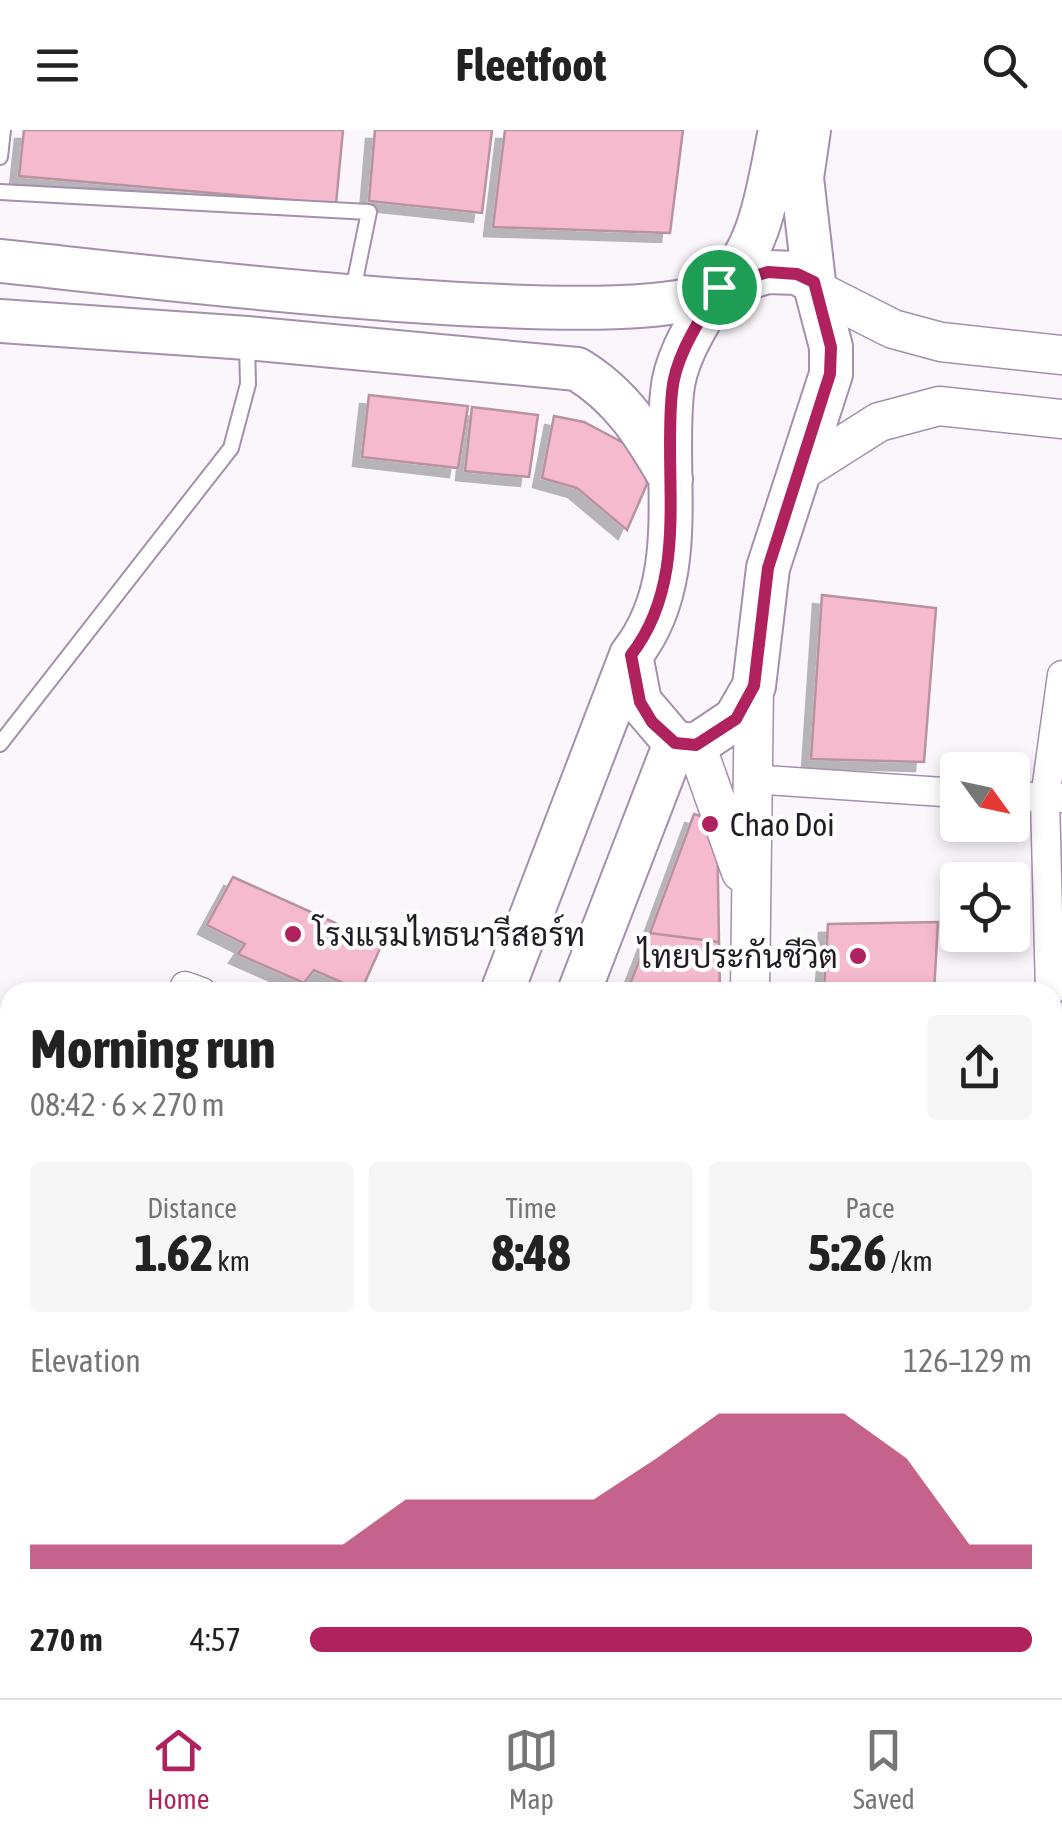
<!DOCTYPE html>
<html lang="en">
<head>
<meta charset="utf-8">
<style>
  :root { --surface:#fff; --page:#f6f6f6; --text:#222; --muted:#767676; --line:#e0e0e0; --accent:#af225e }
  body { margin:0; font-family:"Asap Condensed",Sarabun,sans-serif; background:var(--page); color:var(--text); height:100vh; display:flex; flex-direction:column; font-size:38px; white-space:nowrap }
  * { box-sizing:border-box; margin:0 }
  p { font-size:32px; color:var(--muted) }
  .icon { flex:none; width:55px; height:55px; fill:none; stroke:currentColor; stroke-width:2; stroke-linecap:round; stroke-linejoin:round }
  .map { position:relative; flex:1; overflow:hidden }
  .sheet { position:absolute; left:0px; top:852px; width:1062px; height:718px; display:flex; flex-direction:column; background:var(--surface); border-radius:30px 30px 0 0; box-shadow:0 5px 15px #0003 }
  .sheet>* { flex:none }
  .needle { width:65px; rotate:123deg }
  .tools { position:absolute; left:940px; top:622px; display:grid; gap:20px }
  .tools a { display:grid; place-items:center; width:90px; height:90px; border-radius:10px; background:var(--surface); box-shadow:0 5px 15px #0003; font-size:50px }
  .pin { position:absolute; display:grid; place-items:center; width:85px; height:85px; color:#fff; margin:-42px; border:5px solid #fff; border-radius:50%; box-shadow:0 2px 10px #0007 }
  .round { display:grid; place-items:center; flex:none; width:105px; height:105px; border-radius:10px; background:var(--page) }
  .summary { display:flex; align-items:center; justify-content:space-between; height:170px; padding:0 30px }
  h1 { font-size:55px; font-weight:700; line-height:75px }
  .metrics { display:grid; grid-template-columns:repeat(3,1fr); gap:15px; height:170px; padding:10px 30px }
  .metrics div { display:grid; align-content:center; border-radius:10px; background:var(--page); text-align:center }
  .metrics b { font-size:50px; font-weight:700 }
  .metrics small { font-size:28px; font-weight:400 }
  .metrics p { font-size:28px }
  .chart { height:280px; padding:20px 30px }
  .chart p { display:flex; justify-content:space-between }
  .chart svg { width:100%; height:180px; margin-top:10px; fill:var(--accent); opacity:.7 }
  ul { padding:0 30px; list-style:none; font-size:32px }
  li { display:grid; grid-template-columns:160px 120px 1fr; align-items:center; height:75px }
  li i { height:25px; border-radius:12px; background:var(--accent) }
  header { display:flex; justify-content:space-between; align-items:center; height:130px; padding:0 30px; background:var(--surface); font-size:45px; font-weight:700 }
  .tabs { display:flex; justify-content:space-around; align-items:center; height:140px; border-top:2px solid var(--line); background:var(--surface); font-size:28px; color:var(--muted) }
  .tabs a { display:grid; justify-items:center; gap:5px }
  .tabs .active { color:var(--accent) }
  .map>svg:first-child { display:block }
  .building { fill:#f6bacf; stroke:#b7939f; stroke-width:2.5; filter:url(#shadow) }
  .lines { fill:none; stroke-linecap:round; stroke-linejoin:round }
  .service-casing { stroke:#a490ac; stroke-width:18 }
  .minor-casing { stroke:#a490ac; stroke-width:31 }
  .secondary-casing { stroke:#a490ac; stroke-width:41 }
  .primary-casing { stroke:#a490ac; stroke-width:46 }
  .service { stroke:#fff; stroke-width:14 }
  .minor { stroke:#fff; stroke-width:28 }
  .secondary { stroke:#fff; stroke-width:38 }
  .primary { stroke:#fff; stroke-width:42 }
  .route-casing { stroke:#fff; stroke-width:20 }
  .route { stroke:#af225e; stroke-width:12 }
  .poi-dot { fill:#af225e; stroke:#fff; stroke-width:4 }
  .labels { text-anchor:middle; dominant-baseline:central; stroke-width:8; stroke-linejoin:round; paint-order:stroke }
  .poi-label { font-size:32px; fill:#221a25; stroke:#fff; text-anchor:start }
</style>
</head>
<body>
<header><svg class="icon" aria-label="menu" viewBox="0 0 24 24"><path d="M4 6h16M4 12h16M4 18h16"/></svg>Fleetfoot<svg class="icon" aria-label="search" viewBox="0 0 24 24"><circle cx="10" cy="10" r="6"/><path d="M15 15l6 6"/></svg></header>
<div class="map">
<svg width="1062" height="1568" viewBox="0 0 1062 1568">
  <defs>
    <filter id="shadow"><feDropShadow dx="-9" dy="9" stdDeviation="0" flood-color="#0004"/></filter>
  </defs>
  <rect width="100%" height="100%" fill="#faf6fc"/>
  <path class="building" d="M 24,0 L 343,0 L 336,74 L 19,46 Z
    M 375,0 L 492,0 L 482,83 L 369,71 Z
    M 505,0 L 683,0 L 670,103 L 493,97 Z
    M 369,265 L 468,276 L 458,338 L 362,327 Z
    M 472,277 L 538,285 L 529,347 L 465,341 Z
    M 554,286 L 584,292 L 633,318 L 644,334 L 647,354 L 627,400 L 577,358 L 542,348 Z
    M 822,465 L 936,478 L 924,632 L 811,629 Z
    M 694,684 L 717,691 L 719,812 L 650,803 Z
    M 233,747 L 382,814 L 361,861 L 314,840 L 304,853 L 238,824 L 245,814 L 207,795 Z
    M 938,792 L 934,862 L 824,862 L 828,794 Z
    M 650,803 L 719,812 L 720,862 L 627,862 Z
    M 1052,1244 L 1055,1244 L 1052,1334 Z
    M 350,1560 L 561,1560 L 562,1568 L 347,1568 Z
    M 646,1560 L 730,1560 L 645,1568 Z"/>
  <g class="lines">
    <defs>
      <path id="service" d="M 0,27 L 3,0
        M 0,62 L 369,82 L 353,160
        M 0,614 L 231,318 L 248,254 L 247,214"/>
      <path id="minor" d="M 751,649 L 958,663
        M 1012,666 L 1061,668
        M 185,856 L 202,862
        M 1050,862 L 1045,668 L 1062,545
        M 1052,939 L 1060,1209"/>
      <path id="secondary" d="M 818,161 L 893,199 L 941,212 L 1062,225
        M 797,344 L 879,292 L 939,276 L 1062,289
        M 696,615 L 741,742
        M 750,862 L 754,556
        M 760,1560 L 760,1568"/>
      <path id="primary" d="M 809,0 L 802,48 L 814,152
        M 0,131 C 112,142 649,210 717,159 C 762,125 769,52 780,0
        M 767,142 L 797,143 L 814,152 L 831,217 L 831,244 L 768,438 L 754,556 L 735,589 L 696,615 L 675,613 L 640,572 L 631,525 C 690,450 663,350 672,263 C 675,225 701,189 719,157 Z
        M 0,191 L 247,208 L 577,239 C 622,266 645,304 671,349
        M 502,862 L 631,525
        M 579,862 L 675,613
        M 232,1568 L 235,1560
        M 309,1568 L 312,1560"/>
    </defs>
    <use href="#service" class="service-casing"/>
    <use href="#minor" class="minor-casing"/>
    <use href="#secondary" class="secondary-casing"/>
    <use href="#primary" class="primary-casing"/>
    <use href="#service" class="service"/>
    <use href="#minor" class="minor"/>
    <use href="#secondary" class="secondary"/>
    <use href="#primary" class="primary"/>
  </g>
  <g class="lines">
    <defs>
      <path id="route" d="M 768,142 L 797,144 L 814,152 L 831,217 L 830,244 L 768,438 L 754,556 L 736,589 L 696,615 L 675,613 L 652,592 L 640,572 L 631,525 C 690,449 663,350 672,262 C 675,225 701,189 719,157 Z"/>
    </defs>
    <use href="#route" class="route-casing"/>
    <use href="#route" class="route"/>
  </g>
  <g class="poi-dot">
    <circle cx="710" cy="694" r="10"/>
    <circle cx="293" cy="804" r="10"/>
    <circle cx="858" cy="826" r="10"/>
  </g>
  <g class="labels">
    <g class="poi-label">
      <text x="730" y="694">Chao Doi</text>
      <text x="313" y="804">โรงแรมไทธนารีสอร์ท</text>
      <text x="838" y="826" text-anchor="end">ไทยประกันชีวิต</text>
    </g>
  </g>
</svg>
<div class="tools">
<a><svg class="needle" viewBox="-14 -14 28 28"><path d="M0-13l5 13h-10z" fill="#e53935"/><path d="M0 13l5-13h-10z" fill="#767676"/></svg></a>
<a><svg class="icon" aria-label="locate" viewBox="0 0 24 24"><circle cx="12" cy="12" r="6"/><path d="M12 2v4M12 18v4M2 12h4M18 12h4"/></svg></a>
</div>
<div class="pin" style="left:719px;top:157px;background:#1e9e55"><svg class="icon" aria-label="arrive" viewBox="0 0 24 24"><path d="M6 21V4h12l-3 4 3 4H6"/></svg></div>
<section class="sheet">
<div class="summary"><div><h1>Morning run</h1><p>08:42 · 6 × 270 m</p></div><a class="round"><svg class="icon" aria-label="share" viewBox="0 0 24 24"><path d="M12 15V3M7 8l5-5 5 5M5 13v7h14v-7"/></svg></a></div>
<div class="metrics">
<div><p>Distance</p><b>1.62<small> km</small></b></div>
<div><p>Time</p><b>8:48</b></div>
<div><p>Pace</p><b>5:26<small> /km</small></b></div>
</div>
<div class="chart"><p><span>Elevation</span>126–129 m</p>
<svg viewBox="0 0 160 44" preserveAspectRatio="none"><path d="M0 44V38L10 38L20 38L30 38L40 38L50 38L60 27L70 27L80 27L90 27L100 17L110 6L120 6L130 6L140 17L150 38L160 38V44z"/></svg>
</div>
<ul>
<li><b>270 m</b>4:57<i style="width:100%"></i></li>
</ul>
</section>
</div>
<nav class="tabs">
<a class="active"><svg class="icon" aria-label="home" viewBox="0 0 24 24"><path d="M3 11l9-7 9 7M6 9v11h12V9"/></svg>Home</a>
<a><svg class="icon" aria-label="map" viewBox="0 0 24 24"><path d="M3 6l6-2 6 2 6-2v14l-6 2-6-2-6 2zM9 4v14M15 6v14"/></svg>Map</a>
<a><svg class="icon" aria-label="saved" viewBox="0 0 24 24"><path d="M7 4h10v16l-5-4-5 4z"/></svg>Saved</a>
</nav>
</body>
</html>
